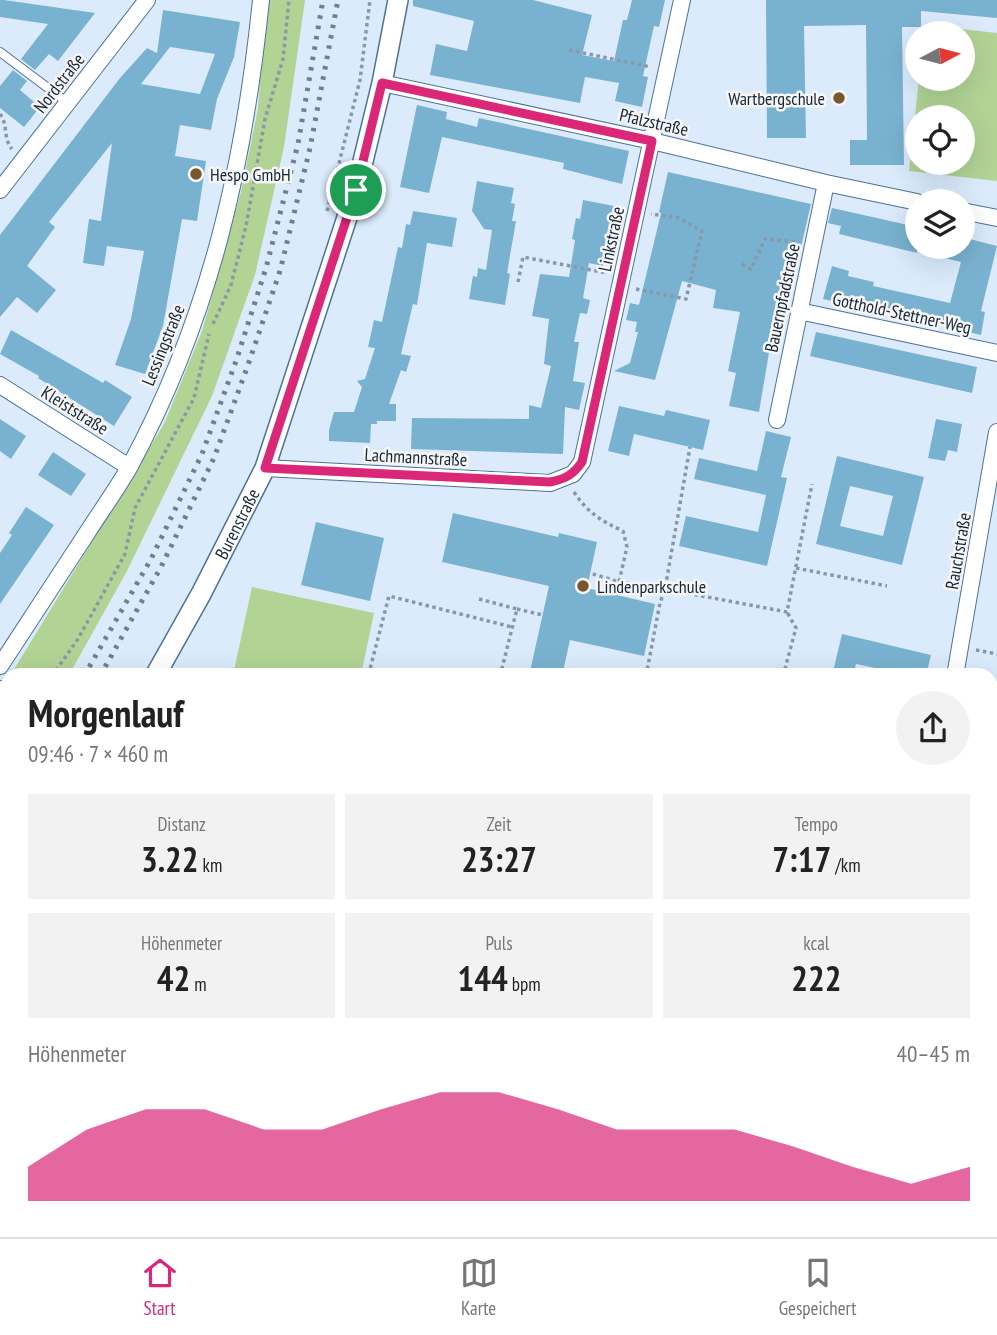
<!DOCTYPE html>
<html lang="de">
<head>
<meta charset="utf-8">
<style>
  :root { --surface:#fff; --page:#f2f2f2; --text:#222; --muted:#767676; --line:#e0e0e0; --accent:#db2777 }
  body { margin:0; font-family:"PT Sans Narrow",sans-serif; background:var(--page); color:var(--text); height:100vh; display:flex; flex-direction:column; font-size:26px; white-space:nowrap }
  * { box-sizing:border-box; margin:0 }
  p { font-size:23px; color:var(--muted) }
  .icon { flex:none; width:38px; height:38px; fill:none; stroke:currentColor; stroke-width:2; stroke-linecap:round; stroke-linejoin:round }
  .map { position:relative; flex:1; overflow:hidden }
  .sheet { position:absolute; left:0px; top:668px; width:998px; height:569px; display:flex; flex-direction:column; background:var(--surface); border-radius:21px 21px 0 0; box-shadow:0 7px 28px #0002 }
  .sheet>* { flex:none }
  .needle { width:46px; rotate:83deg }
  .buttons { position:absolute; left:905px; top:21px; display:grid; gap:14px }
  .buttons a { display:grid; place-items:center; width:70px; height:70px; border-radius:50%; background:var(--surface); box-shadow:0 7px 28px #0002; font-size:35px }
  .pin { position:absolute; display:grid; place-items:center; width:60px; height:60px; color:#fff; margin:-30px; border:4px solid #fff; border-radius:50%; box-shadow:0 2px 7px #0007 }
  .round { display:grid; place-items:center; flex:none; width:74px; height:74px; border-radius:37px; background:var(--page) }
  .head { display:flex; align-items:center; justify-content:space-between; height:119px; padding:0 28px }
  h1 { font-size:38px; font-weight:700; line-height:52px }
  .figures { display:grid; grid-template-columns:repeat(3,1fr); gap:10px; height:119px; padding:7px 28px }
  .figures div { display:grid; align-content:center; border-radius:0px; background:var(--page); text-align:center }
  .figures b { font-size:35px; font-weight:700 }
  .figures small { font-size:19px; font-weight:400 }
  .figures p { font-size:19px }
  .chart { height:196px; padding:14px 28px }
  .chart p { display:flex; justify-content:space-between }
  .chart svg { width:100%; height:126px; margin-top:7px; fill:var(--accent); opacity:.7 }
  .menu { display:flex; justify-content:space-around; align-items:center; height:98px; border-top:2px solid var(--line); background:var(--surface); font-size:19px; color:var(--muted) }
  .menu a { display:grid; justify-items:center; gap:4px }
  .menu .current { color:var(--accent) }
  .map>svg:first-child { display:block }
  .green { fill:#b1d495; fill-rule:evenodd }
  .building { fill:#79b2d0; fill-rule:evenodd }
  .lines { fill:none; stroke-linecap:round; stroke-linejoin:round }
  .service-casing { stroke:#4e7198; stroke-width:10 }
  .minor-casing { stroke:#4e7198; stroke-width:18 }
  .tertiary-casing { stroke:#4e7198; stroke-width:22 }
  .path { stroke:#8898a8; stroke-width:3.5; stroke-dasharray:3.5 3.5; stroke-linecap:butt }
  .service { stroke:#fff; stroke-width:8 }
  .minor { stroke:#fff; stroke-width:16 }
  .tertiary { stroke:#fff; stroke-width:19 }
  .rail { stroke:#707f90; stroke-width:5; stroke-dasharray:3.5 7; stroke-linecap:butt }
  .route-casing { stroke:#fff; stroke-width:14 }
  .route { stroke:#db2777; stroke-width:9 }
  .poi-dot { fill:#77572d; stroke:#f6f6f6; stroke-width:2.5 }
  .labels { text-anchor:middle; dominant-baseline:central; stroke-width:5; stroke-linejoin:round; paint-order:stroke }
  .street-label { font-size:18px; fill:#162535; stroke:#f6f6f6 }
  .poi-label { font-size:18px; fill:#162535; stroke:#f6f6f6; text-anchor:start }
</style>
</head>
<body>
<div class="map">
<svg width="997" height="1237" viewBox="0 0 997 1237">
  <rect width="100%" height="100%" fill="#dbebfc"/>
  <path class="green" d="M 266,0 L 305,0 L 284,147 L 255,275 L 212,396 L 127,571 L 69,675 L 22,675 L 13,671 L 164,424 L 202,331 L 241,192 L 258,108 Z
    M 925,25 L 997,33 L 997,181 L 909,171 L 919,79 L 962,79 L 962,33 L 924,33 ZM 962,117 L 962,163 L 917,163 L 917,117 Z
    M 252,587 L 374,613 L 361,675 L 233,675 Z
    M 997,938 L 997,1120 L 991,1129 L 990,958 Z
    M 762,1230 L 917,1230 L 912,1237 L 753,1237 Z"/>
  <path class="building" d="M 0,0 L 4,0 L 95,13 L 58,61 L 49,54 L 35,70 L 21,59 L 48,24 L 0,17 Z
    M 413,0 L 533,0 L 592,15 L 582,55 L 614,61 L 623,20 L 627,20 L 632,0 L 665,0 L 659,27 L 654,26 L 643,76 L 648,77 L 642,107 L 615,101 L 619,83 L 585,77 L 580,103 L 430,75 L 436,44 L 467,51 L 474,21 L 413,6 Z
    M 766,0 L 997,0 L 997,18 L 921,11 L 921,27 L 902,27 L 904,165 L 850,165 L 850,140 L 867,140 L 866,25 L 804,26 L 806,138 L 767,138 Z
    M 163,10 L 240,22 L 234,57 L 217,99 L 211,130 L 180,125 L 175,156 L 206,161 L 197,221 L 182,219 L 163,326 L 145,374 L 115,365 L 131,319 L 144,251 L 107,246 L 104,266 L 83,263 L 89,219 L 101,221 L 112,143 L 49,222 L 55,227 L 27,266 L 56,290 L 37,313 L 17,297 L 0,317 L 0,235 L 120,78 L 147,48 L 157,53 ZM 170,47 L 215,54 L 200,94 L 141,84 Z
    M 13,70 L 27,81 L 20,90 L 40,107 L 24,127 L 0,108 L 0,86 Z
    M 417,105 L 447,112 L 446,119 L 477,127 L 479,118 L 629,151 L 622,184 L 563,169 L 564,163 L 442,137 L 429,193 L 400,187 Z
    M 668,172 L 811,204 L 784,320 L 775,317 L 759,412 L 729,406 L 736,373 L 728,371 L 740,312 L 713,308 L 716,290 L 682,281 L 655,380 L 614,371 L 630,363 L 638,332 L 635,332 L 637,322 L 626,320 L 630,303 L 639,305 L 661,213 L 659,212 Z
    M 477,181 L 514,188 L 511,203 L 515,204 L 512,221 L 516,221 L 507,273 L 510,274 L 505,305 L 469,299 L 473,276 L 477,277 L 478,268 L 486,270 L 492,230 L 484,229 L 472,211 Z
    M 583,200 L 614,206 L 603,266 L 589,263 L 583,298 L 590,300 L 587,314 L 580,313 L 574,342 L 579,342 L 573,381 L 585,383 L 579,410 L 565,407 L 563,454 L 411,449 L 412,418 L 529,419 L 529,405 L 541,408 L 551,366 L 544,364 L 549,319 L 532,316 L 540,274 L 569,277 L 575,240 L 572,239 L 576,218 L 580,219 Z
    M 832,208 L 917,227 L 917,253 L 839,234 L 841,226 L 828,223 Z
    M 413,211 L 457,218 L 452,247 L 427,243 L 417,305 L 413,304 L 401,354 L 411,356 L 406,372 L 401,370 L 389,404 L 396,404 L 396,421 L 377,421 L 377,424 L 371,424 L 370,443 L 329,441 L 329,430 L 334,412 L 354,412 L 362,387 L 357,381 L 365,379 L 375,348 L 368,347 L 374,320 L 382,322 L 398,247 L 402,248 L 406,224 L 410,225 Z
    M 962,237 L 997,246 L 981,311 L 985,312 L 981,335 L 823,299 L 832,266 L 849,271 L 848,276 L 874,282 L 873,286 L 950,303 L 961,262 L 924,253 L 925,247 L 962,247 Z
    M 11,330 L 103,383 L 105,380 L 132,397 L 114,426 L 38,378 L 39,376 L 0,354 Z
    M 816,332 L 977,367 L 972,393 L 810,356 Z
    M 619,406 L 664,416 L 666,410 L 710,420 L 703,450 L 634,434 L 629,456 L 608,451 Z
    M 0,419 L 26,436 L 11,459 L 0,451 Z
    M 936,419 L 962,424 L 957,452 L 948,450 L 945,461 L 928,458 Z
    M 766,431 L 791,437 L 781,477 L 787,478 L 767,566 L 679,546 L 686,516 L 758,532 L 766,495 L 694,479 L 699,458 L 757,471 Z
    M 53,452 L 86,474 L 71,496 L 38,475 Z
    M 837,456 L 924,477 L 902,565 L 816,544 ZM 850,486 L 893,496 L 883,536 L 840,526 Z
    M 26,507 L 54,525 L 0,604 L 0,553 L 12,535 L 9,533 Z
    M 453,513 L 558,537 L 559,533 L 597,542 L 587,588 L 655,604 L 644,656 L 570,640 L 562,676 L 529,676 L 549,586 L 442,562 Z
    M 316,522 L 384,538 L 370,601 L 301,585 Z
    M 842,634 L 931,655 L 926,676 L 899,676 L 899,673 L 856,664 L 853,676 L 832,676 Z"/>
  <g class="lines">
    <defs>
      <path id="service" d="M 0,52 L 68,103
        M 0,1203 L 7,1202"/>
      <path id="minor" d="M 382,83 L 652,141 L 826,183 L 917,202
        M 0,190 L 147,0
        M 962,211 L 997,218
        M 799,311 L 997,353
        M 0,385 L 129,467
        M 777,420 L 826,183
        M 265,468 L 550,483 L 573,474 L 582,462 L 682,0
        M 0,666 C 29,622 58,577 87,533 C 101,511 117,489 130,466 C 210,317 244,167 261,0
        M 955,676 L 997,432
        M 0,689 L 7,694
        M 0,1082 L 7,1085
        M 597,1230 L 603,1237
        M 435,1237 L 466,1230
        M 736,1237 L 745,1230"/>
      <g id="tertiary">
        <path id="s1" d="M 155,676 L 201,594 L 265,468 L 356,190 L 382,83 L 398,0"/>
        <path d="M 0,968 L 7,955"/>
      </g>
    </defs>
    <use href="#service" class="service-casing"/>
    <use href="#minor" class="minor-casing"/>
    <use href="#tertiary" class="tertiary-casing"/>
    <path class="path" d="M 569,50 L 651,67
      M 0,114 C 8,124 3,139 12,149
      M 327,211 L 360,80 L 370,0
      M 742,264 L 751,269 L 765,239 L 797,242
      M 518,282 L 523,257 L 607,273
      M 636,289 L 686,299 L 702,231 L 679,218 L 651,214
      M 213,324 L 231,285 L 246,226 L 265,119 L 283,59 L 289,0
      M 574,492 C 587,512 601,521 623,531 L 627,547 L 619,582 L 590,573
      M 796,568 L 887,586
      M 619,582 L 665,589 L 690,447
      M 479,599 L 517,609 L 500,676
      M 517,609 L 543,615
      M 976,650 L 997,654
      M 52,676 L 78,639 L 125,554 L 135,508 L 194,398 L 209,334
      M 396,676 L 370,669 L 389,596 L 512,627
      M 646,676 L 660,603 L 665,589 L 787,612 L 812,484
      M 783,676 L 796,628 L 787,612
      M 990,694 L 997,695
      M 990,910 L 997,912
      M 990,928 L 997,922
      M 990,1079 L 997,1070
      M 864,1237 L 871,1230"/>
    <use href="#service" class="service"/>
    <use href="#minor" class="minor"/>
    <use href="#tertiary" class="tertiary"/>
    <path class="rail" d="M 84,676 L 151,559 L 202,454 L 236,361 L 266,268 L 298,144 L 323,0
      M 100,676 L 161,567 L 214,458 L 248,365 L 280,271 L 310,148 L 338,0
      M 0,795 L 7,786
      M 0,820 L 7,810"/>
  </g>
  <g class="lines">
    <defs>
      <path id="route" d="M 382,83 L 652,141 L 582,462 C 573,475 565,479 550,482 L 265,468 L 356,190 Z"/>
    </defs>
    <use href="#route" class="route-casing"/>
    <use href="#route" class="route"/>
  </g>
  <g class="poi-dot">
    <circle cx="839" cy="98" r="7"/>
    <circle cx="196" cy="174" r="7"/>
    <circle cx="583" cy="586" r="7"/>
  </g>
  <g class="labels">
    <g class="street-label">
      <text transform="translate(59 83) rotate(-52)">Nordstraße</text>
      <text transform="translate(654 122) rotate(13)">Pfalzstraße</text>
      <text transform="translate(611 239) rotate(-78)">Linkstraße</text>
      <text transform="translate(782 298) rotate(-78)">Bauernpfadstraße</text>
      <text transform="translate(902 313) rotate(12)">Gotthold-Stettner-Weg</text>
      <text transform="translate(163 345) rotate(-68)">Lessingstraße</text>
      <text transform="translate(75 410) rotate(32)">Kleiststraße</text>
      <text transform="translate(416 457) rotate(3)">Lachmannstraße</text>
      <text stroke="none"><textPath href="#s1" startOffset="173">Burenstraße</textPath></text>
      <text transform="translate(958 551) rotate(-80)">Rauchstraße</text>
    </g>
    <g class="poi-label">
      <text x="825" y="98" text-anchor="end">Wartbergschule</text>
      <text x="210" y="174">Hespo GmbH</text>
      <text x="597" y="586">Lindenparkschule</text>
    </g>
  </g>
</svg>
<div class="buttons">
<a><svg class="needle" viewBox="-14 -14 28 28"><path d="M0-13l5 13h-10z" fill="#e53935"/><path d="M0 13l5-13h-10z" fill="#767676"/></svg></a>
<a><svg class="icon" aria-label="locate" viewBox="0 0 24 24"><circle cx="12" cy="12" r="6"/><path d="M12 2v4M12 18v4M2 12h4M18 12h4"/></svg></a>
<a><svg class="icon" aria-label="layers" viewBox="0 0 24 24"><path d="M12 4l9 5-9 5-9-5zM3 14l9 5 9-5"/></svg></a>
</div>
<div class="pin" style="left:356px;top:190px;background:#1e9e55"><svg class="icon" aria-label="arrive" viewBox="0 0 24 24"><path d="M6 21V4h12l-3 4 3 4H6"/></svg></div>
<section class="sheet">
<div class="head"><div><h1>Morgenlauf</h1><p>09:46 · 7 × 460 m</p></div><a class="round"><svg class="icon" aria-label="share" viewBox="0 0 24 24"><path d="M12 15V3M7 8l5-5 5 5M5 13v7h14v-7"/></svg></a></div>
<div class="figures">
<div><p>Distanz</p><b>3.22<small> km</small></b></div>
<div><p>Zeit</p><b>23:27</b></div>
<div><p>Tempo</p><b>7:17<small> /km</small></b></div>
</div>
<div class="figures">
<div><p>Höhenmeter</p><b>42<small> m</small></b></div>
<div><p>Puls</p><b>144<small> bpm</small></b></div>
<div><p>kcal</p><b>222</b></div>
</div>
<div class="chart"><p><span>Höhenmeter</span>40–45 m</p>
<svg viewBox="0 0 160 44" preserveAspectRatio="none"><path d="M0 44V32L10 19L20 12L30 12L40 19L50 19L60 12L70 6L80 6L90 12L100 19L110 19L120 19L130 25L140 32L150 38L160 32V44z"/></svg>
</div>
</section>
</div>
<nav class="menu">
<a class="current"><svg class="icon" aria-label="home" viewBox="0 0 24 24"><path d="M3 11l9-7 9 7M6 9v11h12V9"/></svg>Start</a>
<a><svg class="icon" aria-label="map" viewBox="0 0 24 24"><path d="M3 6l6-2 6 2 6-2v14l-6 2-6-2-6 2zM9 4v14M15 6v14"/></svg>Karte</a>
<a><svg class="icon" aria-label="saved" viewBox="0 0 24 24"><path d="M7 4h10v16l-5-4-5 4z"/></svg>Gespeichert</a>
</nav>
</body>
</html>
